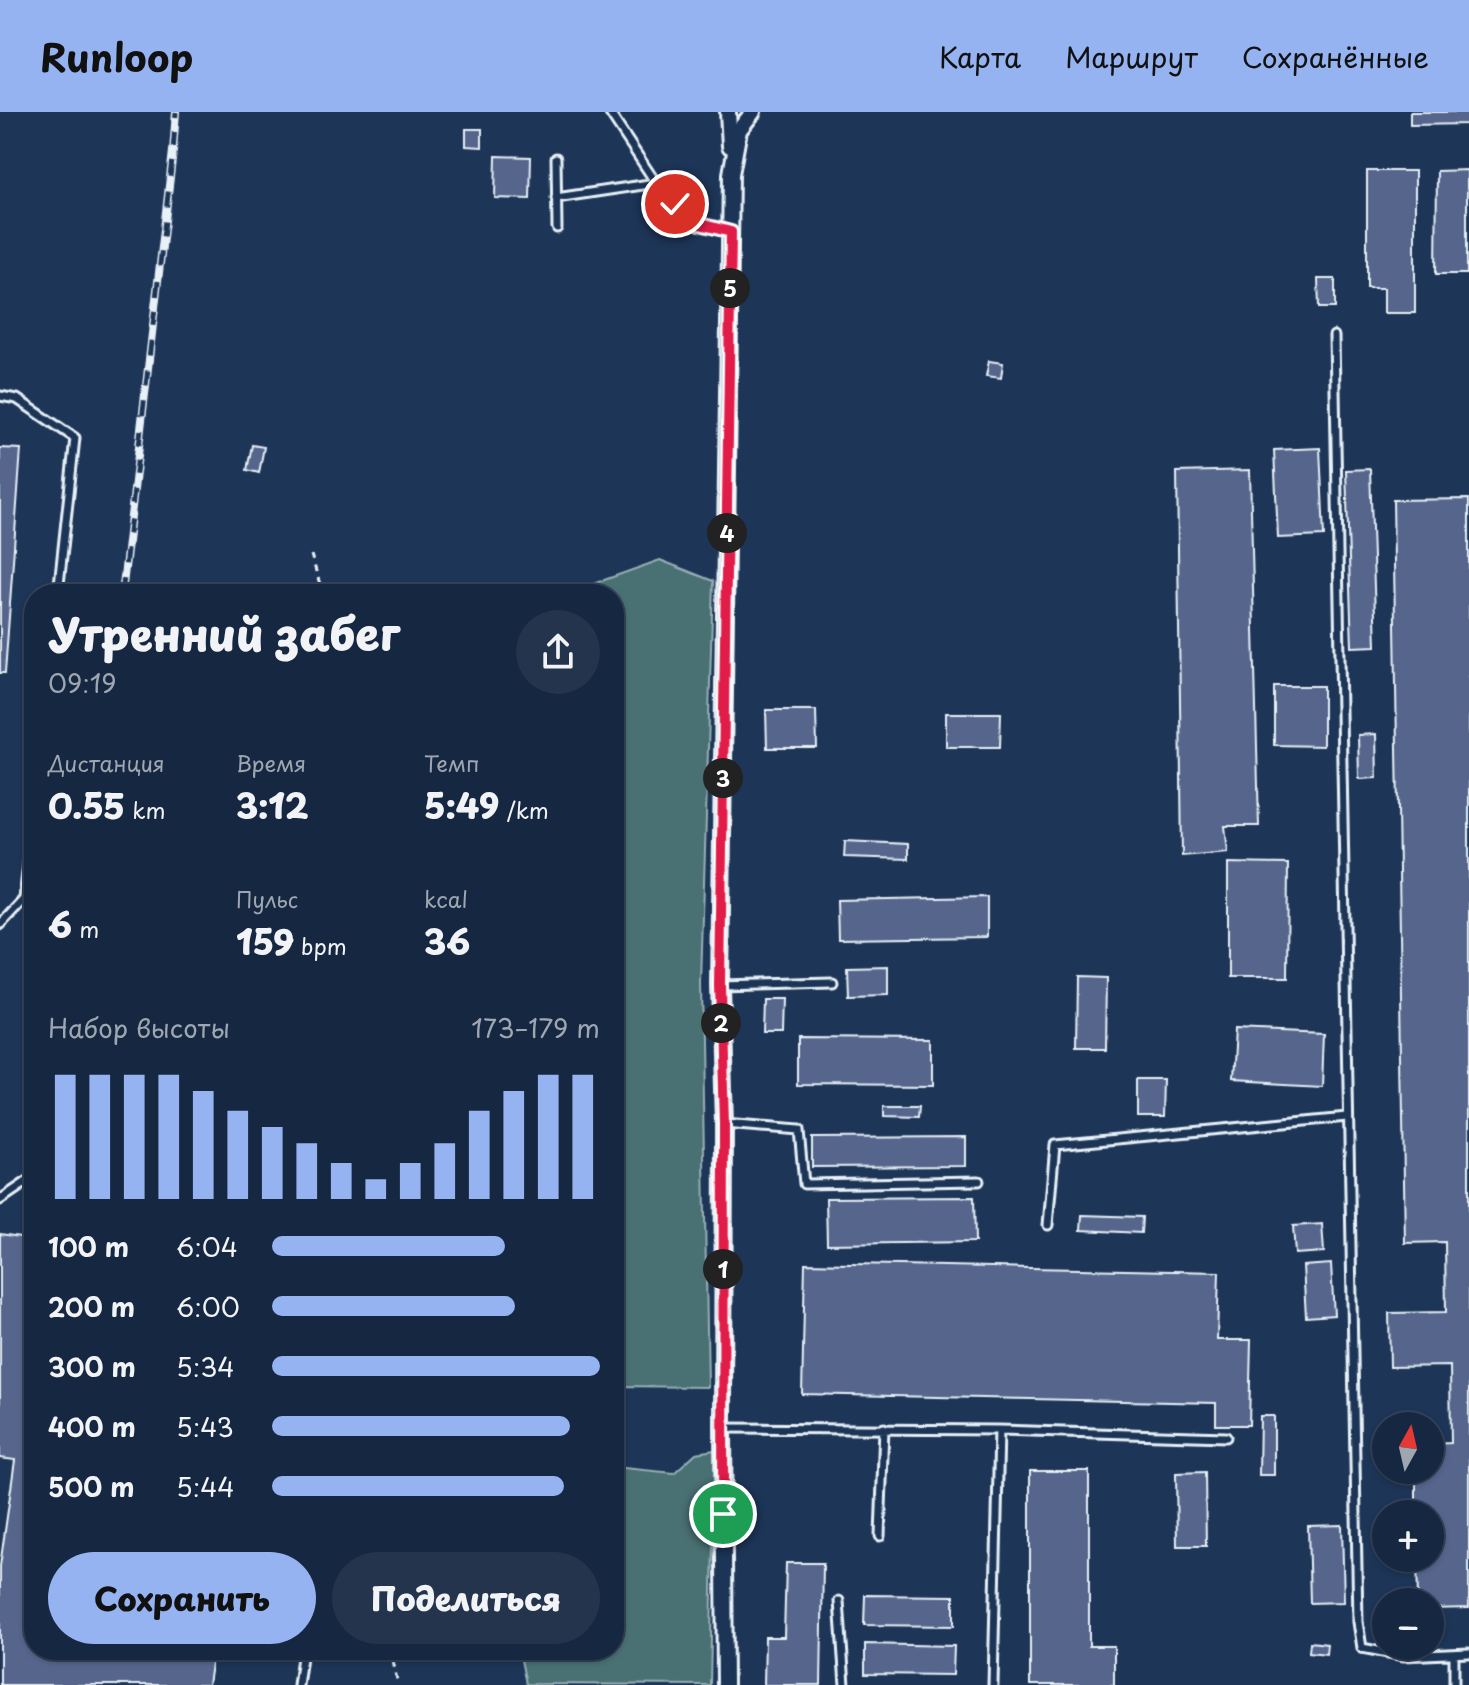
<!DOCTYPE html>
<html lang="ru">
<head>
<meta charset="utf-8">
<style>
  :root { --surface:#162841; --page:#23344c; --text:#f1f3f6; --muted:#9ea6b1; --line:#35445a; --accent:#95b2f1 }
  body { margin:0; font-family:"Playpen Sans",sans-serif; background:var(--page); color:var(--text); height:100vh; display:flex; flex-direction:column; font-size:30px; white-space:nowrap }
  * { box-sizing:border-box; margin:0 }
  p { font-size:26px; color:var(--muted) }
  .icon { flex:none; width:44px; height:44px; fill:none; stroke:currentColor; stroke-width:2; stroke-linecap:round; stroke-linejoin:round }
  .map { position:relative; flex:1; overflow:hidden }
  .drawer { position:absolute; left:24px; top:472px; width:600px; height:1076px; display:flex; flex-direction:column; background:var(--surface); border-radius:32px; box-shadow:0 2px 6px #0004,0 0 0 2px var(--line) }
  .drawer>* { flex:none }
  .needle { width:52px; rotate:8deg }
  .controls { position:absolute; left:1372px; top:1300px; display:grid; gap:16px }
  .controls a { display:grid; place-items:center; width:72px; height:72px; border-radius:50%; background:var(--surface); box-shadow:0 2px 6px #0004,0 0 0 2px var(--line); font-size:40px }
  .pin { position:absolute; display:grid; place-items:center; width:68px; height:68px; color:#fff; margin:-34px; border:4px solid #fff; border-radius:50%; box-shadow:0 2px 8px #0007 }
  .km { position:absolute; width:40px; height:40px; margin:-20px; border-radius:50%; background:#222; color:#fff; font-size:22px; line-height:40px; text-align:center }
  .round { display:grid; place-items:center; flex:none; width:84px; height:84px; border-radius:42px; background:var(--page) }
  .summary { display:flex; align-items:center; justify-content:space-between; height:136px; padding:0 24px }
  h1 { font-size:44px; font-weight:800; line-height:60px }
  .figures { display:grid; grid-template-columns:repeat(3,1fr); gap:12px; height:136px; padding:8px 24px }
  .figures div { display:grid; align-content:center }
  .figures b { font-size:34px; font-weight:800 }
  .figures small { font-size:22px; font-weight:400 }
  .figures p { font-size:22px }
  .chart { height:224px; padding:16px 24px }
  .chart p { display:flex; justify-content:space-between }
  .chart svg { width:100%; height:144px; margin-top:8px; stroke:var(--accent); stroke-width:6 }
  .primary-button { display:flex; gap:16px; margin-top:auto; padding:16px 24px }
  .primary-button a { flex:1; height:92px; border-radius:48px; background:var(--accent); color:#111; font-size:32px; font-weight:800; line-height:92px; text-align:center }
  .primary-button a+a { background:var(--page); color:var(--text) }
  ul { padding:0 24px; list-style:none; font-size:26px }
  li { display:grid; grid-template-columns:128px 96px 1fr; align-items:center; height:60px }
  li i { height:20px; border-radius:10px; background:var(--accent) }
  header { display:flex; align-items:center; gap:48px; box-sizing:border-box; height:112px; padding:0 40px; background:var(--accent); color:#111 }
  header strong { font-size:38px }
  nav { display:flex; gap:44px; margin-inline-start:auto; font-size:28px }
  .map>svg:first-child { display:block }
  .green { fill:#496f72; stroke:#98b0b5; stroke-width:2 }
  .building { fill:#57658c; stroke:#e8f1f8; stroke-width:2 }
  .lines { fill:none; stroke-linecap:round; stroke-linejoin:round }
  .service-casing { stroke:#e8f1f8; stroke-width:13 }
  .minor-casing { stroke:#e8f1f8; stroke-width:20 }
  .path { stroke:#e8f1f8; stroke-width:3; stroke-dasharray:6 6; stroke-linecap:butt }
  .service { stroke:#1d3557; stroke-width:7 }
  .minor { stroke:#1d3557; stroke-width:14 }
  .rail-casing { stroke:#e8f1f8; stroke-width:8 }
  .rail { stroke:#1d3557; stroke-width:5; stroke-dasharray:15; stroke-linecap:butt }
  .route-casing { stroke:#fff; stroke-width:16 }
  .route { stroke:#e11d48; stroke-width:10 }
</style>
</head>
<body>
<header>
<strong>Runloop</strong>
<nav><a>Карта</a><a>Маршрут</a><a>Сохранённые</a></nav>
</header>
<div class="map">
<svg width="1469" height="1573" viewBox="0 0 1469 1573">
  <rect width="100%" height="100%" fill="#1d3557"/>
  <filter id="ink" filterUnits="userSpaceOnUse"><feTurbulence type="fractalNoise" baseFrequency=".0125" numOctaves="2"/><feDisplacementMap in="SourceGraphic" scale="16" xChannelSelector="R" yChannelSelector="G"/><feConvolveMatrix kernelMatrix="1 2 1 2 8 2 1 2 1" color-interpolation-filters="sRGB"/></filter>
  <g filter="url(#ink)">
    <path class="green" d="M 660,448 L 713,469 L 701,872 L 708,1275 L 614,1274 L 614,482 L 565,482 Z
      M 715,1338 L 710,1573 L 526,1572 L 519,1538 L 614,1538 L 614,1355 L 674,1361 L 696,1341 Z"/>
    <path class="building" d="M 1410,0 L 1469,0 L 1469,12 L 1410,13 Z
      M 466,17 L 482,17 L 482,35 L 466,34 Z
      M 496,44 L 531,45 L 530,87 L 495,86 Z
      M 1467,58 L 1467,162 L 1436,162 L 1437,59 Z
      M 1367,59 L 1415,59 L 1415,201 L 1384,201 L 1384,176 L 1367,176 Z
      M 1318,167 L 1335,167 L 1335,196 L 1319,196 Z
      M 989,249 L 1003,251 L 1001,266 L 986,264 Z
      M 252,333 L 264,335 L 259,361 L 247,358 Z
      M 0,336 L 21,337 L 5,561 L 0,561 Z
      M 1320,336 L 1324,424 L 1278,426 L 1274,338 Z
      M 1370,357 L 1376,534 L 1352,535 L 1346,358 Z
      M 1250,358 L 1259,714 L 1225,714 L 1228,740 L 1182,744 L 1177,360 Z
      M 1469,387 L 1469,1496 L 1430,1497 L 1430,1490 L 1418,1490 L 1417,1446 L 1430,1446 L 1430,1402 L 1416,1402 L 1416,1358 L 1430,1358 L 1430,1332 L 1451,1331 L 1450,1254 L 1390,1255 L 1389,1201 L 1446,1200 L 1445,1130 L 1405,1131 L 1393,388 Z
      M 1274,574 L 1323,574 L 1323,634 L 1274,633 Z
      M 766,598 L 816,598 L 817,636 L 767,636 Z
      M 946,601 L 1001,601 L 1000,635 L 946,635 Z
      M 1376,622 L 1377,666 L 1359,667 L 1358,623 Z
      M 845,729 L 908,732 L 908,747 L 844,745 Z
      M 1228,751 L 1288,752 L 1287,866 L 1228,866 Z
      M 987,785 L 987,825 L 838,827 L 837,788 Z
      M 888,854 L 888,883 L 848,884 L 847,855 Z
      M 1077,865 L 1106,866 L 1105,936 L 1076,936 Z
      M 763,887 L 782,887 L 781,922 L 762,922 Z
      M 1234,918 L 1324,922 L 1322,974 L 1231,969 Z
      M 798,927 L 933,928 L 933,973 L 798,972 Z
      M 1138,968 L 1166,968 L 1165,1005 L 1138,1005 Z
      M 884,994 L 920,994 L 919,1005 L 884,1004 Z
      M 966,1025 L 966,1054 L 812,1055 L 812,1026 Z
      M 974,1085 L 975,1130 L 827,1132 L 826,1086 Z
      M 1082,1103 L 1142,1105 L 1141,1121 L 1081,1118 Z
      M 1322,1112 L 1324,1140 L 1295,1142 L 1293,1114 Z
      M 0,1122 L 34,1127 L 34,1538 L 213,1538 L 208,1573 L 0,1573 L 0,1454 L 15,1348 L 0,1346 Z
      M 805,1151 L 1219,1160 L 1217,1228 L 1251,1228 L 1249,1313 L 1216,1313 L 1216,1291 L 802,1282 Z
      M 1331,1152 L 1334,1203 L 1306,1205 L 1303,1154 Z
      M 1260,1304 L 1274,1304 L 1274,1363 L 1259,1363 Z
      M 1030,1359 L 1089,1359 L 1089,1534 L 1114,1534 L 1114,1573 L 1030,1573 Z
      M 1205,1360 L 1206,1434 L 1177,1434 L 1176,1361 Z
      M 1342,1413 L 1344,1490 L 1310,1491 L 1308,1414 Z
      M 786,1451 L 823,1451 L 821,1573 L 764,1573 L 765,1525 L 784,1525 Z
      M 865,1483 L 954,1484 L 954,1514 L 864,1513 Z
      M 1310,1530 L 1327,1532 L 1326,1542 L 1309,1540 Z
      M 865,1532 L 954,1534 L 953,1563 L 865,1562 Z"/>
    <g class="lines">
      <defs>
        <path id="service" d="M 609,0 L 656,71 L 675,92 L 700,112 L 731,120
          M 556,46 L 557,116
          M 556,86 L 656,71
          M 1334,224 L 1358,1510 L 1362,1536 L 1404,1544 L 1469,1541
          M 0,284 L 17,287 L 75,326 L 58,482
          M 0,813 L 24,787 L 34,698
          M 720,873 L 832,870
          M 724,1012 L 799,1018 L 804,1072 L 979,1069
          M 0,1088 L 34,1065
          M 1048,1113 L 1055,1033 L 1347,1005
          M 723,1316 L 999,1318 L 1226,1325
          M 880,1424 L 884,1316
          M 839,1489 L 845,1573
          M 1454,1542 L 1454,1573
          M 298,1573 L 303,1538
          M 993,1573 L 999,1318"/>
        <path id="minor" d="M 728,0 L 730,34
          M 725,1573 L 723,1316 L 724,1012 L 720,873 L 731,62 L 739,18 L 753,0"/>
      </defs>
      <use href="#service" class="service-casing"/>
      <use href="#minor" class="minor-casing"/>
      <path class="path" d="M 311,443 L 323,482
        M 391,1538 L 398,1573"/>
      <use href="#service" class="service"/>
      <use href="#minor" class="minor"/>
      <defs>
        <path id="rail" d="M 122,482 L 173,39 L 176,0"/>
      </defs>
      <use href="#rail" class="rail-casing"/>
      <use href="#rail" class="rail"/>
    </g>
  </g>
  <g class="lines" filter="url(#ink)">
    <defs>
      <path id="route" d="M 675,92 L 700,112 L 731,120 L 720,873 L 724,1012 L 723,1402"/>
    </defs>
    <use href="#route" class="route-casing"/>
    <use href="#route" class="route"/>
  </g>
</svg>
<div class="controls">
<a><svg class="needle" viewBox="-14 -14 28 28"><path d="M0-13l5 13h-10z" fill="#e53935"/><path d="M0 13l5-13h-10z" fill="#9ea6b1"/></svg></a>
<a>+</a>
<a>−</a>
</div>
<div class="pin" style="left:723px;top:1402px;background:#1e9e55"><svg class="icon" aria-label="arrive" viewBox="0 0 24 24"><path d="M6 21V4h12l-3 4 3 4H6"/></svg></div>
<div class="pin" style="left:675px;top:92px;background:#d93025"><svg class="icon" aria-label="check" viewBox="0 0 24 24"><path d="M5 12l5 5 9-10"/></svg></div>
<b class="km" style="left:723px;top:1157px">1</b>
<b class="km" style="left:721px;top:911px">2</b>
<b class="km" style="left:723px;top:666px">3</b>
<b class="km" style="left:727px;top:421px">4</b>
<b class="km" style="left:730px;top:176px">5</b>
<section class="drawer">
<div class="summary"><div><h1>Утренний забег</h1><p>09:19</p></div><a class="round"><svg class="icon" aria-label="share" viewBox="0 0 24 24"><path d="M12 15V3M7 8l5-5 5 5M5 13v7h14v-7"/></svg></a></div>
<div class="figures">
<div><p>Дистанция</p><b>0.55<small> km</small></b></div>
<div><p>Время</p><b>3:12</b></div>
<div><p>Темп</p><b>5:49<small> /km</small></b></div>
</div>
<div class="figures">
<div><b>6<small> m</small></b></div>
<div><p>Пульс</p><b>159<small> bpm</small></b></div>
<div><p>kcal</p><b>36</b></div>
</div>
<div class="chart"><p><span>Набор высоты</span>173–179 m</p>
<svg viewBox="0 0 160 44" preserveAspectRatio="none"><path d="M5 44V6M15 44V6M25 44V6M35 44V6M45 44V11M55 44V17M65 44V22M75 44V27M85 44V33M95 44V38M105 44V33M115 44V27M125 44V17M135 44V11M145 44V6M155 44V6"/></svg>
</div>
<ul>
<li><b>100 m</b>6:04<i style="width:71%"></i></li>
<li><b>200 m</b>6:00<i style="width:74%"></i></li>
<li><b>300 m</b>5:34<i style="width:100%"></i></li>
<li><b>400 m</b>5:43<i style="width:91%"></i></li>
<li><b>500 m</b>5:44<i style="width:89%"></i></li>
</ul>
<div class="primary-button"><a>Сохранить</a><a>Поделиться</a></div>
</section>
</div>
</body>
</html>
